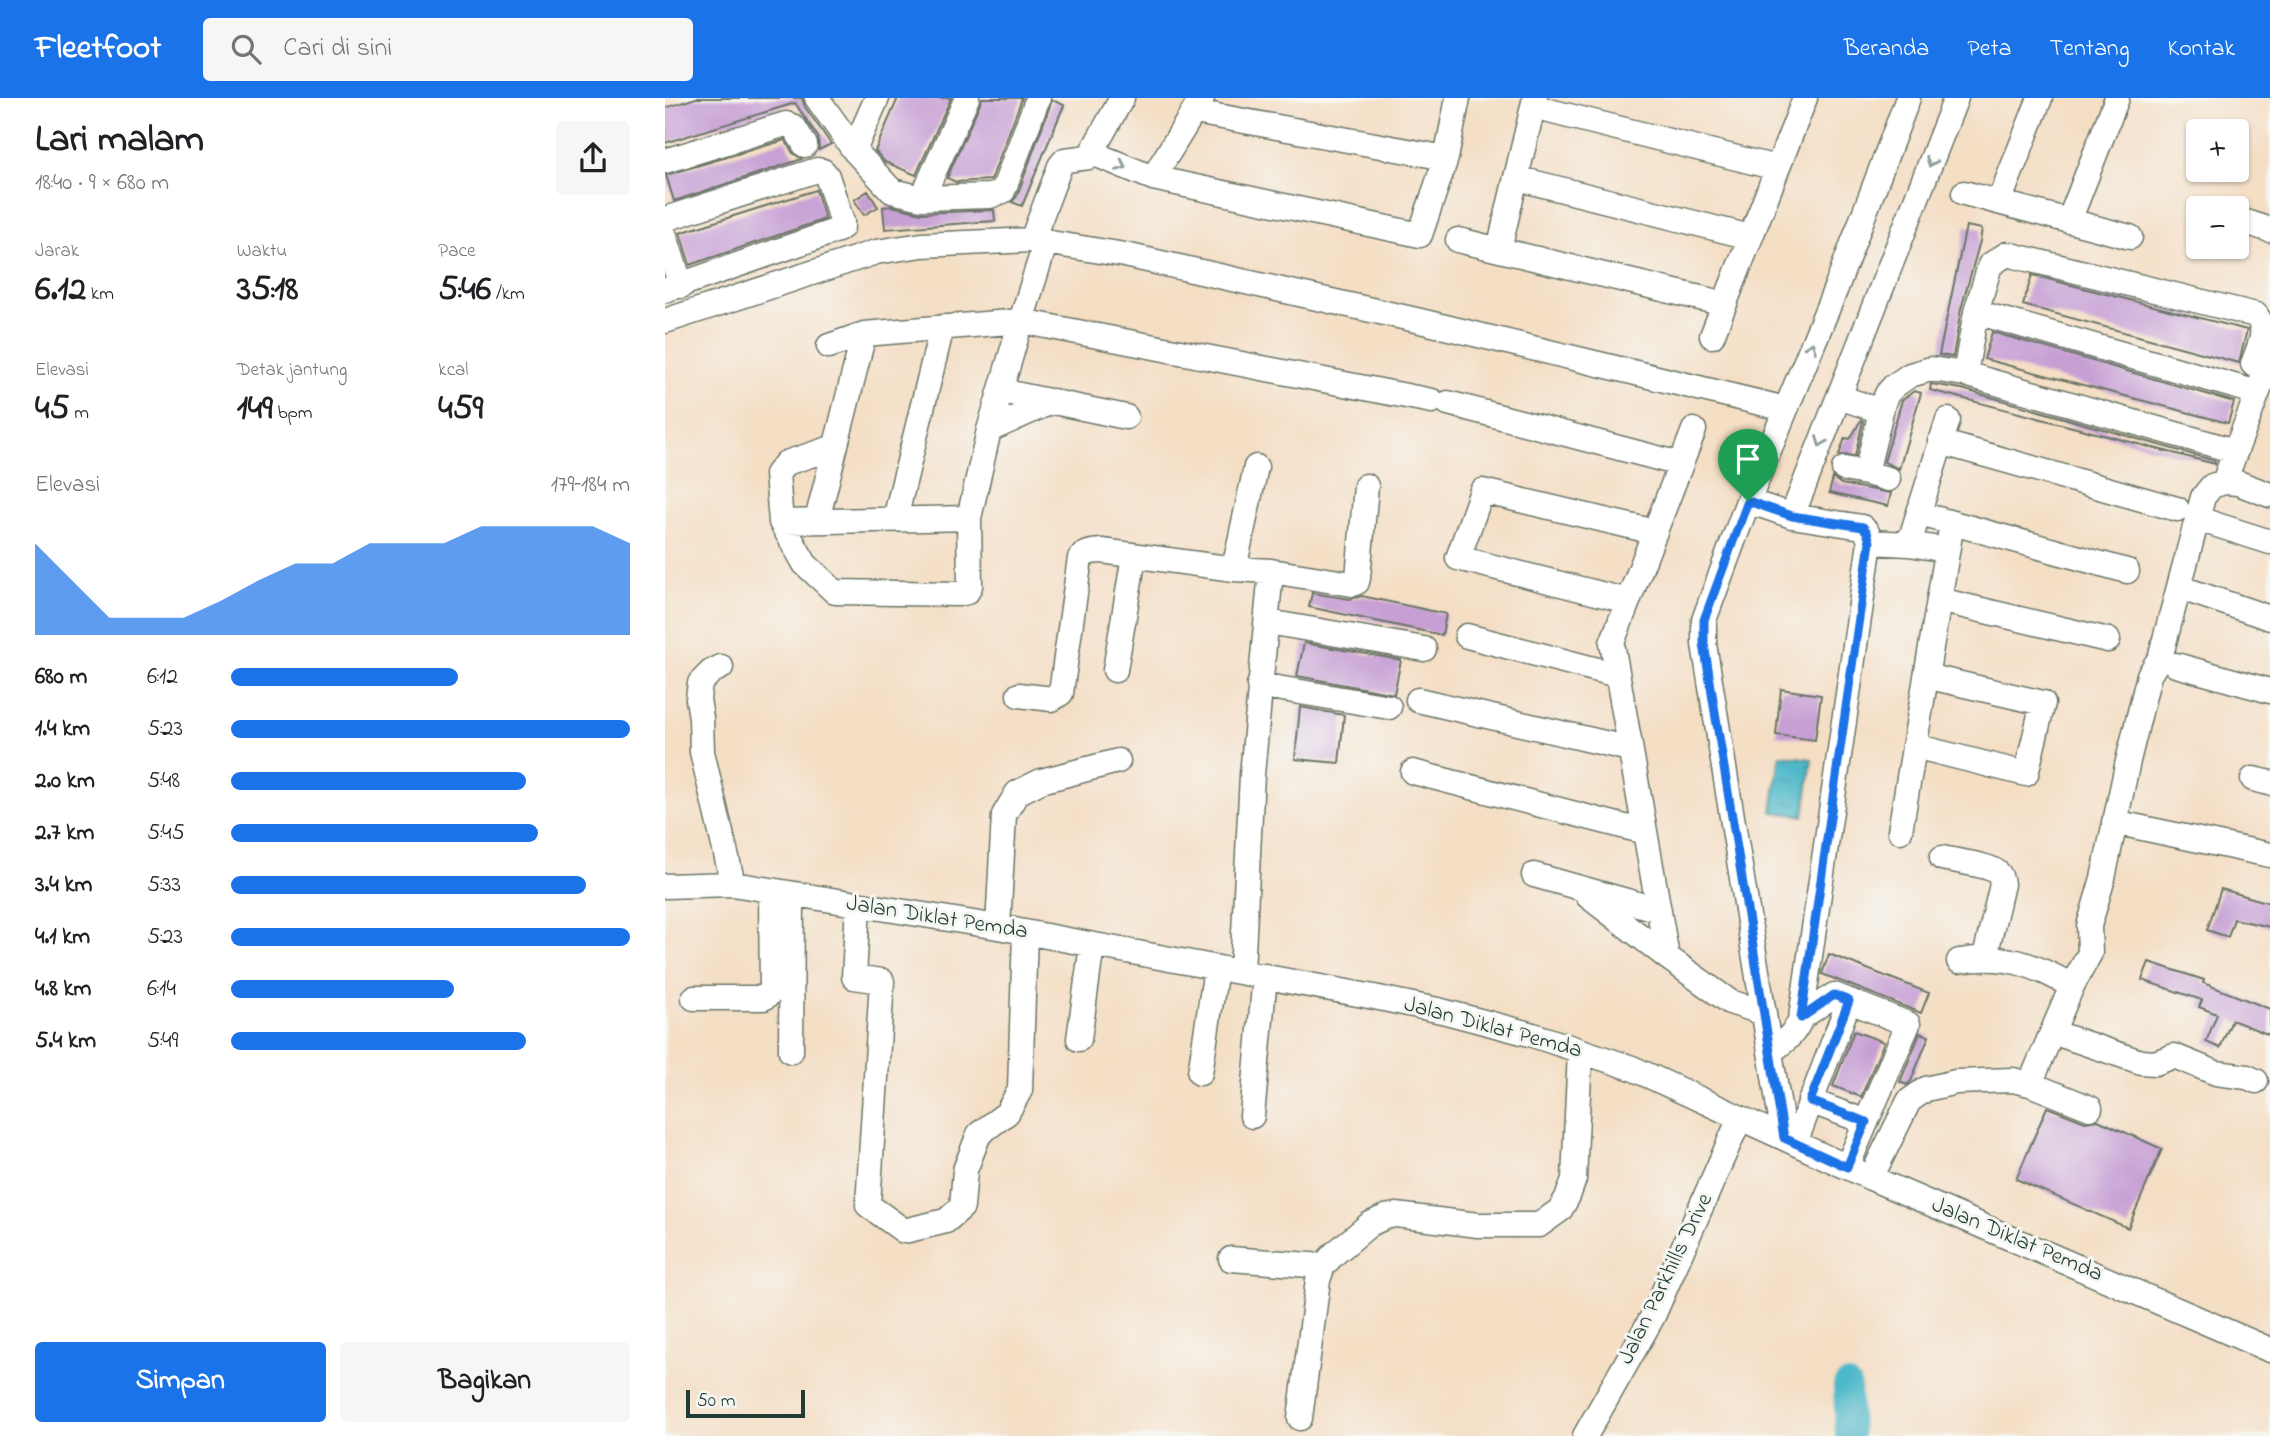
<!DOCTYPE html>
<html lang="id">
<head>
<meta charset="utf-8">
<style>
  :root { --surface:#fff; --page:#f6f6f6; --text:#202124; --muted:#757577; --accent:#1a73e8 }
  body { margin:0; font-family:"Indie Flower",sans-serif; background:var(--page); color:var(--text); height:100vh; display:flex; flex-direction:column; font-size:26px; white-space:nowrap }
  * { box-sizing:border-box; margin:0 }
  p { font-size:23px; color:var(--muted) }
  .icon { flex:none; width:38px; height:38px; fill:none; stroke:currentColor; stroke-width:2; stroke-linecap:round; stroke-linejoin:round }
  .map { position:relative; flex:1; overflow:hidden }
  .drawer { display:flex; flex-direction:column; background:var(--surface); width:665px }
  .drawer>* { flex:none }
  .buttons { position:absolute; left:1521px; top:21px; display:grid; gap:14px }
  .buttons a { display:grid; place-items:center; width:63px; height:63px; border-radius:7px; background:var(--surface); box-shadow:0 2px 5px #0004; font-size:35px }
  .scale { position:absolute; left:21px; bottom:18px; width:119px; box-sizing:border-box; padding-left:7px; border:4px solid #1f3d34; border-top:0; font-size:19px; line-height:24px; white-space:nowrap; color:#1f3d34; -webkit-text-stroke:5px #f6f6f2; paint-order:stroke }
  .pin { position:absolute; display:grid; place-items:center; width:60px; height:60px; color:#fff; margin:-72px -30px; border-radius:50% 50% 50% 0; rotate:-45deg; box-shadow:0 0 7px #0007 }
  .pin .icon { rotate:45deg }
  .round { display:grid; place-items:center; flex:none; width:74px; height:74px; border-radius:7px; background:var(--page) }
  .head { display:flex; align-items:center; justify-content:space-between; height:119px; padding:0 35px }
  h1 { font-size:38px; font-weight:700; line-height:52px }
  .figures { display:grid; grid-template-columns:repeat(3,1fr); gap:10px; height:119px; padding:7px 35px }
  .figures div { display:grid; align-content:center }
  .figures b { font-size:35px; font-weight:700 }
  .figures small { font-size:19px; font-weight:400 }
  .figures p { font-size:19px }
  .chart { height:196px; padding:14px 35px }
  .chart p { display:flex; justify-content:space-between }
  .chart svg { width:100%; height:126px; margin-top:7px; fill:var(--accent); opacity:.7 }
  .cta { display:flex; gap:14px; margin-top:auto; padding:14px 35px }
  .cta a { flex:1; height:80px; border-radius:7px; background:var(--accent); color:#fff; font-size:28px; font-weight:700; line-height:80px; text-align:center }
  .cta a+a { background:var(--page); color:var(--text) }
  ul { padding:0 35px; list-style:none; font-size:23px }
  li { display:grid; grid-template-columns:112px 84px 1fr; align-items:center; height:52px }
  li i { height:18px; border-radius:9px; background:var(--accent) }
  header { display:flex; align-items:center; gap:42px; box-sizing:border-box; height:98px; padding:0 35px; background:var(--accent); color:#fff }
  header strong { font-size:33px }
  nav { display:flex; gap:38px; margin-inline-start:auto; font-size:24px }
  .search { width:490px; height:63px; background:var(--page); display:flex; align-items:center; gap:18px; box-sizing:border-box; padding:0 24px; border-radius:7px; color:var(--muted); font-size:26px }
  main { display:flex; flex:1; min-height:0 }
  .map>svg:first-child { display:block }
  .water { fill:url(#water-ripples); stroke:#367a7e; stroke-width:2 }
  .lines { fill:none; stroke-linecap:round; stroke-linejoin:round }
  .river { stroke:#4db8c9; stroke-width:28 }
  .building { fill:#c69fd4 }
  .minor-casing { stroke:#6a7566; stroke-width:27 }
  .minor { stroke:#fff; stroke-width:24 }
  .oneway { stroke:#8f9e9a }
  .route-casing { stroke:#fff; stroke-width:14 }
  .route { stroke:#1a73e8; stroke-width:9 }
  .labels { text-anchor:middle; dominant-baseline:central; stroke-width:6; stroke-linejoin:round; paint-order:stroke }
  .street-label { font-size:23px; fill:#1f3d34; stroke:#f6f6f2 }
</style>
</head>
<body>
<header>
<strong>Fleetfoot</strong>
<div class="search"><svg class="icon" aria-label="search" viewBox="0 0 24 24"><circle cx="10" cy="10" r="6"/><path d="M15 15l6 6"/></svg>Cari di sini</div>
<nav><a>Beranda</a><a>Peta</a><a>Tentang</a><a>Kontak</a></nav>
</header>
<main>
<section class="drawer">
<div class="head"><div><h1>Lari malam</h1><p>18:40 · 9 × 680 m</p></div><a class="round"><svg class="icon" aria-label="share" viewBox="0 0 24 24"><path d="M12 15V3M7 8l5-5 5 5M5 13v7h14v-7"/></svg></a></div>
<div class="figures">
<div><p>Jarak</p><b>6.12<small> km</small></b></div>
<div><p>Waktu</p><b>35:18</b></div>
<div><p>Pace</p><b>5:46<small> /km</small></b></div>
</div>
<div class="figures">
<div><p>Elevasi</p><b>45<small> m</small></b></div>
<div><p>Detak jantung</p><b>149<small> bpm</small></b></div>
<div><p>kcal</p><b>459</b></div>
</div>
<div class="chart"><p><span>Elevasi</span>179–184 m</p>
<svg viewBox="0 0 160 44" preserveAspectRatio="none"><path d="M0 44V12L10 25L20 38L30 38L40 38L50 32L60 25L70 19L80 19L90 12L100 12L110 12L120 6L130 6L140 6L150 6L160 12V44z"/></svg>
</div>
<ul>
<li><b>680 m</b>6:12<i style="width:57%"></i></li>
<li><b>1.4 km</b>5:23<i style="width:100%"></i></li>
<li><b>2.0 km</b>5:48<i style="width:74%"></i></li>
<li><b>2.7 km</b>5:45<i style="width:77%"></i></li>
<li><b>3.4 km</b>5:33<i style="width:89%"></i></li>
<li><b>4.1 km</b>5:23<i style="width:100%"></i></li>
<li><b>4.8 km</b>6:14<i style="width:56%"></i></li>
<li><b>5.4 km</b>5:49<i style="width:74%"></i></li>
</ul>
<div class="cta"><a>Simpan</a><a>Bagikan</a></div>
</section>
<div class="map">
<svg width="1605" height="1338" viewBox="0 0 1605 1338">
  <defs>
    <pattern id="water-ripples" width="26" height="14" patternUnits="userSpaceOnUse" patternTransform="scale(1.75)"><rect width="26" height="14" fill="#4db8c9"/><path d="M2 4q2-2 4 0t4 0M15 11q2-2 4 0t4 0" fill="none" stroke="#3f97a4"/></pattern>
  </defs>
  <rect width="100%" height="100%" fill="#f6f6f2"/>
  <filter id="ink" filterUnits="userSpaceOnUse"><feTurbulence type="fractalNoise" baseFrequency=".0143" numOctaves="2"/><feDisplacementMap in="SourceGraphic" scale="14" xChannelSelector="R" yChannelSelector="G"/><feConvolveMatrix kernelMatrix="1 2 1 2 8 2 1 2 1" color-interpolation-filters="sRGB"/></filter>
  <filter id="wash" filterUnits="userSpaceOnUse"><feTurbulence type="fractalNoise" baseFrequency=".00686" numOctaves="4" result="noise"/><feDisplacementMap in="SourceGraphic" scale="28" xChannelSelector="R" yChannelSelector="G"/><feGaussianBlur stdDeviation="1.57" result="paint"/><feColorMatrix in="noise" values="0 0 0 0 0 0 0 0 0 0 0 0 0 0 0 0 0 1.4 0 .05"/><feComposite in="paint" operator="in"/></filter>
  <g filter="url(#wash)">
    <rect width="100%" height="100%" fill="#f4dec4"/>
    <path class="water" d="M 1115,657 L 1147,661 L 1139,718 L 1107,714 Z"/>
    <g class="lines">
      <path class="river" d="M 1182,1288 L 1184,1338"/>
    </g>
    <g id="blocks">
      <path class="building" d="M 31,0 L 137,0 L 140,9 L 166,46 L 154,52 L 153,39 L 130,5 L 0,45 L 0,10 Z
        M 233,0 L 286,0 L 251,77 L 220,64 L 210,53 Z
        M 317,0 L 357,0 L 326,82 L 291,84 L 282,80 Z
        M 387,2 L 399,7 L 357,108 L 347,104 L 352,98 Z
        M 120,42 L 128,55 L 137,61 L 9,103 L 1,77 Z
        M 151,92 L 160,121 L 25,167 L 15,135 Z
        M 203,93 L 213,109 L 199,117 L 189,102 Z
        M 227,108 L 257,115 L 329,112 L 330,123 L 220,131 L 218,109 Z
        M 1301,128 L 1317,131 L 1315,143 L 1296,211 L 1288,259 L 1274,257 Z
        M 1367,177 L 1582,232 L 1574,265 L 1358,207 Z
        M 1327,234 L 1569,304 L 1563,325 L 1319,261 Z
        M 1266,286 L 1297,291 L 1550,363 L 1550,366 L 1265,292 Z
        M 1249,293 L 1256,295 L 1234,371 L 1219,364 L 1237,302 Z
        M 1196,322 L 1198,323 L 1190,358 L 1174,357 L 1180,340 L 1185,341 Z
        M 1168,380 L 1176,386 L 1226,395 L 1223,408 L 1164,395 Z
        M 647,495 L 685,501 L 697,498 L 781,516 L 777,537 L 644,509 Z
        M 639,545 L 736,562 L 729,596 L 632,578 Z
        M 1116,591 L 1156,597 L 1150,642 L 1111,637 Z
        M 635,609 L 679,617 L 674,665 L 630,661 Z
        M 1556,791 L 1605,805 L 1605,829 L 1569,821 L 1563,839 L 1542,832 Z
        M 1164,856 L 1264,895 L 1256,915 L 1157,876 Z
        M 1484,864 L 1539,882 L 1538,885 L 1605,911 L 1605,937 L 1567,922 L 1555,950 L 1541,944 L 1552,916 L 1534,909 L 1537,902 L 1477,882 Z
        M 1189,933 L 1219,944 L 1196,999 L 1168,988 Z
        M 1255,935 L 1264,938 L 1246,983 L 1242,987 L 1235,984 Z
        M 1382,1009 L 1420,1024 L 1433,1022 L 1497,1051 L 1463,1130 L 1351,1081 Z"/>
    </g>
  </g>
  <g filter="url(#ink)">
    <use href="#blocks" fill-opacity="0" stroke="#6a7566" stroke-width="2"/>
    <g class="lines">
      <defs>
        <path id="minor" d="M 152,0 L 189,52 L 227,93 L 257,100 L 325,98 L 338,93 L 373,0
          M 868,9 L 1112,70
          M 530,14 L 781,60
          M 189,52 L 212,0
          M 427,55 L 488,80 L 755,137 L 781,60 L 793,0
          M 0,63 L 121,26 L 129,29 L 140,47
          M 488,80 L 537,0
          M 851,80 L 1085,139
          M 1299,95 L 1465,139
          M 257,100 L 302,0
          M 1334,104 L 1375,0
          M 0,121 L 152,72 L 158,73 L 162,78 L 177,124 L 177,129 L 173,132 L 0,192
          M 1572,121 L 1605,132
          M 1404,123 L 1452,0
          M 0,138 L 16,188
          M 367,142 L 395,68 L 400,62 L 424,59 L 457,0
          M 793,142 L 1060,206
          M 834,151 L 870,0
          M 1311,214 L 1325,167 L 1342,156 L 1591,217 C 1604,233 1594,248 1588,266
          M 0,223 L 211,154 L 257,147 L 367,142 L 460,157 L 751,222 L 1121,311
          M 1047,238 L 1140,0
          M 164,248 L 199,236 L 356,223 L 381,143
          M 1300,276 L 1311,214 L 1579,291
          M 336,293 L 461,319
          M 1174,299 L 1216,313
          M 783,305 L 1015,366
          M 324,332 L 388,303
          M 1029,332 L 947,545 L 1002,859 L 1065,904 L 1099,915
          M 1275,344 L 1512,411
          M 170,349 L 121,365 L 112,376 L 116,424 L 304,420
          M 1179,371 L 1201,375 L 1218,305 L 1222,296 L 1229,288 L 1245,277 L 1266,271 L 1300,276 L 1570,353
          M 1201,375 L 1223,381
          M 1559,384 L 1573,385 L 1605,397
          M 1083,403 L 1127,418 L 1197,429 L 1202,434 L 1205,444 L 1136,920 C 1130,936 1119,944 1105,954
          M 1255,416 L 1462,473
          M 1127,418 L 1291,0
          M 230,421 L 277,229
          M 1533,421 L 1605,444
          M 152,422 L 199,236
          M 116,424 L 140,466 L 170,494 L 294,496 L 302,494 L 305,488 L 304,420 L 324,332 L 356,223 L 767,303
          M 1205,444 L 1244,446 L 1282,452
          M 1244,446 L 1283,322
          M 569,471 L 591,369
          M 1528,494 L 1605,520
          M 1274,502 L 1443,542
          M 963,503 L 793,460 L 817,393 L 990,434
          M 603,524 L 759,551
          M 802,538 L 952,577
          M 1511,567 L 1605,593
          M 56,569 L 46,574 L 35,585 L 33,601 L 36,620 L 37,654 L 68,786
          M 450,572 L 469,458
          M 594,587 L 724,609
          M 354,597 L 387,601 L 396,595 L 415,460 C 421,454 429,453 437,453 L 569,471 L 606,473 L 687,486 L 692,484 L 693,480 L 701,388
          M 753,602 L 965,651
          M 1249,648 L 1361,676 L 1378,605 L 1261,578
          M 748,674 L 980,734
          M 1588,681 L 1605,685
          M 1449,724 L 1605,757
          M 1235,733 L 1287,425
          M 1277,760 C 1290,763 1325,767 1333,775 C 1336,778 1336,782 1337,786 L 1320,859
          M 869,777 L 994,812
          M 0,788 L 68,786 L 333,829 L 709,899 L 777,913 L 868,937 L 967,970 L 1206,1080 L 1605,1252
          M 923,798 L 1002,859
          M 193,807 L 189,879 L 217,883 L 203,1107 L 239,1133 L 281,1123 L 297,1109 L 300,1072 L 314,1036 L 342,1015 L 355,992 L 360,835
          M 333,829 L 339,717 L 352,695 L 376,683 L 453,663
          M 1294,863 C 1341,856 1366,865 1407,888
          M 577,874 L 587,677 L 606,473
          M 29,900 L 99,900 L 107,894 L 106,794
          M 1136,920 L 1169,897 L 1243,926 L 1182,1069
          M 1387,934 L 1476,964 L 1490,965 L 1509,958 L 1551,975 L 1582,979 L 1591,983
          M 414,941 L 427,847
          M 126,953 L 127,797
          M 535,975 L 551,871
          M 1365,986 L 1407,888 L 1425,855 L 1424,828 L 1438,780 L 1463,663 L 1484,577 L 1495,560 L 1538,399 L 1547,388 L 1559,384 L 1596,286 L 1605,252
          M 1145,1003 L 1201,1024
          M 587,1018 L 600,878
          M 1119,1040 L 1039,546 L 1039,522 L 1083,403 L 1171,190 L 1243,0
          M 1130,1045 L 1184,903
          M 1206,1080 L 1244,1003 L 1261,991 L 1291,984 L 1348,982 L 1365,986 L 1425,1010
          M 566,1161 L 658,1168
          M 635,1320 L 653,1182 L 658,1168 L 669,1156 L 705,1126 L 720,1119 L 731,1117 L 813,1127 L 874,1127 L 895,1112 L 903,1098 L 909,1081 L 915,954
          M 920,1338 L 988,1218 L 1075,1020"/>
      </defs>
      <use href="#minor" class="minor-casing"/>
      <use href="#minor" class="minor"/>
    </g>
    <defs><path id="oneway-chevron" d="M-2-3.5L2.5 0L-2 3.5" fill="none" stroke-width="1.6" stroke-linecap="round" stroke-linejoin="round" transform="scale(1.75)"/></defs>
    <g class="oneway">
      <use href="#oneway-chevron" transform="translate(1266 64) rotate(111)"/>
      <use href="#oneway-chevron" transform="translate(457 68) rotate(22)"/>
      <use href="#oneway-chevron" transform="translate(1146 249) rotate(-68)"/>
      <use href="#oneway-chevron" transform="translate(1156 344) rotate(111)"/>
    </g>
  </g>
  <g class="lines" filter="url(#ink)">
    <defs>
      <path id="route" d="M 1083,403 L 1127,418 L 1198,429 L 1202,434 L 1205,444 L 1136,920 L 1169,897 L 1184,903 L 1145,1003 L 1201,1024 L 1182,1069 L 1119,1040 L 1039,546 L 1039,522 Z"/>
    </defs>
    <use href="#route" class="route-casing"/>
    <use href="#route" class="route"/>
  </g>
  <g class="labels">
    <g class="street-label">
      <text transform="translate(272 820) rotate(9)">Jalan Diklat Pemda</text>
      <text transform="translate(828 930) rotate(15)">Jalan Diklat Pemda</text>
      <text transform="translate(1352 1142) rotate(23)">Jalan Diklat Pemda</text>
      <text transform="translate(1001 1181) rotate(-64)">Jalan Parkhills Drive</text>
    </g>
  </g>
</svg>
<div class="buttons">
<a>+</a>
<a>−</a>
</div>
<div class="scale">50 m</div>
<div class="pin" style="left:1083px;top:403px;background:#1e9e55"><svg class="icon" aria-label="arrive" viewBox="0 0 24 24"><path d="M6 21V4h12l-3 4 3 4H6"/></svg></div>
</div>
</main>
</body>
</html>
